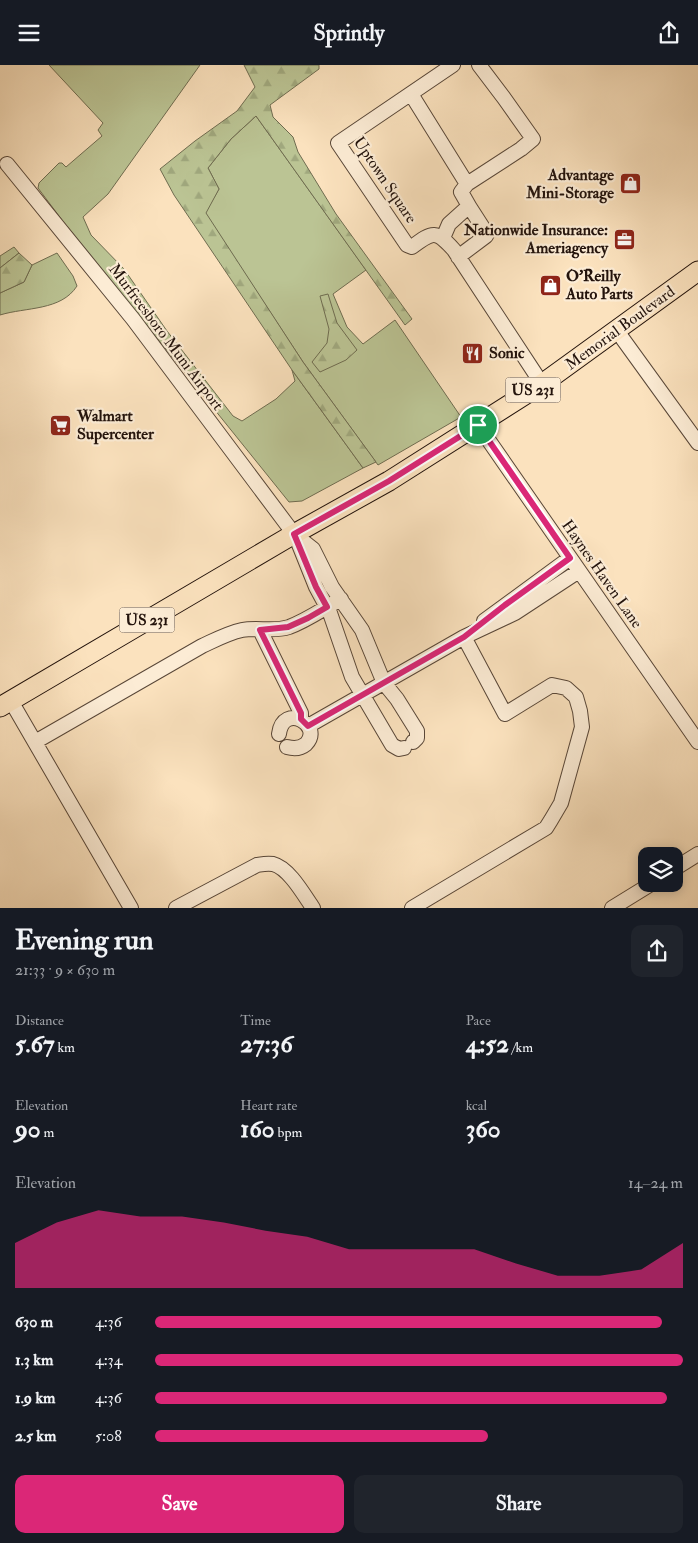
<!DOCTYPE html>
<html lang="en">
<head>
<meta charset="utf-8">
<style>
  :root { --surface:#171b24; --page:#20242c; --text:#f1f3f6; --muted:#9ea1a6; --accent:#db2777 }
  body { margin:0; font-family:"IM FELL Double Pica",serif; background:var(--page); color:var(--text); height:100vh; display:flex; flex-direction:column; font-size:19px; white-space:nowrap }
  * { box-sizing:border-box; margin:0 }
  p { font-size:16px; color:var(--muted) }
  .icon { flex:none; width:28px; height:28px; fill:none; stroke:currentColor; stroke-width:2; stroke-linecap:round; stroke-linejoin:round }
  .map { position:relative; height:843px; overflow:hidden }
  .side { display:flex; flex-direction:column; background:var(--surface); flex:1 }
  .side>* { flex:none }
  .buttons { position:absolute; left:638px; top:782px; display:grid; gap:10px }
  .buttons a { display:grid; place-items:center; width:45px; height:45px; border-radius:10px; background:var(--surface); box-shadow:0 2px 12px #0003; font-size:25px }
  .pin { position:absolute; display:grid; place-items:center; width:42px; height:42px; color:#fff; margin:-21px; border:2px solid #fff; border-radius:50%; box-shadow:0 1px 5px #0007 }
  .round { display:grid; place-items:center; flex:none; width:52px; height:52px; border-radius:10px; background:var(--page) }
  .headline { display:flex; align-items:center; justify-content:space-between; height:85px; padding:0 15px }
  h1 { font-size:28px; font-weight:700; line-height:38px }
  .figures { display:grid; grid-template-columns:repeat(3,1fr); gap:8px; height:85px; padding:5px 15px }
  .figures div { display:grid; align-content:center }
  .figures b { font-size:25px; font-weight:700 }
  .figures small { font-size:14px; font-weight:400 }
  .figures p { font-size:14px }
  .chart { height:140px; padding:10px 15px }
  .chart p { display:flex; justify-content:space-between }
  .chart svg { width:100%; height:90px; margin-top:5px; fill:var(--accent); opacity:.7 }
  .primary-button { display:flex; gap:10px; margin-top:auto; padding:10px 15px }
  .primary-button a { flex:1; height:58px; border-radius:10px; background:var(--accent); color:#fff; font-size:20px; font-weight:700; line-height:58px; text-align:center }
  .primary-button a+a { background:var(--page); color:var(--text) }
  ul { padding:0 15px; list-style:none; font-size:16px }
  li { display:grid; grid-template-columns:80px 60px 1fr; align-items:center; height:38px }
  li i { height:12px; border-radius:6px; background:var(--accent) }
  header { display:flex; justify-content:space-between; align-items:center; height:65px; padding:0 15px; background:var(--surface); font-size:22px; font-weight:700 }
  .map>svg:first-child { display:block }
  .grass { fill:#bbc494; stroke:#6f6c50 }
  .forest { fill:url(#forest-firs); stroke:#6f6c50 }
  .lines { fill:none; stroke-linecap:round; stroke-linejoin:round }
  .minor-casing { stroke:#594738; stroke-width:16 }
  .major-casing { stroke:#23130c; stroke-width:21 }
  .minor { stroke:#fcecd5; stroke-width:14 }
  .major { stroke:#fbe2be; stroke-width:19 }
  .route-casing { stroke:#fff; stroke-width:10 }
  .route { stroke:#db2777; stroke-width:6 }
  .labels { text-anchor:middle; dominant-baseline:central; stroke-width:4.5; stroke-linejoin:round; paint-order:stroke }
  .shield { fill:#fcecd5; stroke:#645448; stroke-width:1 }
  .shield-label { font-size:15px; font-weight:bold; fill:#23130c }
  .poi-label { font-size:16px; font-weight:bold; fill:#23130c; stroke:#fcecd5; text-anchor:start }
  .street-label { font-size:16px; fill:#23130c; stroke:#fcecd5 }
</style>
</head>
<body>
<header><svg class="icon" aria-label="menu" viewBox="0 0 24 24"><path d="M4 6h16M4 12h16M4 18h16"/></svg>Sprintly<svg class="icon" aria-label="share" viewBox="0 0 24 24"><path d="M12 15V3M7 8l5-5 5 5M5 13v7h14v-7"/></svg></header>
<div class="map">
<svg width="698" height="843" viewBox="0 0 698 843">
  <defs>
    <pattern id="forest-firs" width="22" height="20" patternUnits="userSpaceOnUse" patternTransform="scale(1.25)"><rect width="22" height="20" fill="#bbc494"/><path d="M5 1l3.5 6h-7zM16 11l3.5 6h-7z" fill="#a0a87e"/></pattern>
  </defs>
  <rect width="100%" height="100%" fill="#fbe2be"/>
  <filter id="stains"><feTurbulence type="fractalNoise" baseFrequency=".004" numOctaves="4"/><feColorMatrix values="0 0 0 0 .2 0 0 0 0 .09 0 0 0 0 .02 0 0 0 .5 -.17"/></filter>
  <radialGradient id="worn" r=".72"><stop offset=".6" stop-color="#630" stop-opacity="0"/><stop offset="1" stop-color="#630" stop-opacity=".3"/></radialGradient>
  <path class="grass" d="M 49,0 L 200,0 L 108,129 L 83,152 L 91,170 L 124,204 L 167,266 L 233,351 L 242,356 L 276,334 L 295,316 L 292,305 L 363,403 L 302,436 L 289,437 L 65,159 L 38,123 L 39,118 L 59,98 L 62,98 L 66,102 L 102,71 L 98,65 L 103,58 Z
    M 256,51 L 366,205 L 333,229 L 347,262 L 363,279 L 395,255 L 461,352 L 378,400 L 303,297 L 205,148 L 219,124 L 208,103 L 231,74 Z
    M 14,182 L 19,188 L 0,203 L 0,191 Z
    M 57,188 L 73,211 L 77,221 C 61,246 26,242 0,250 L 0,228 L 24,217 L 32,200 Z"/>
  <path class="forest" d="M 244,0 L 319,0 L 319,4 L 270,40 L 273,52 L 293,72 L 298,87 L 336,149 L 412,254 L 405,260 L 256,51 L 231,74 L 208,103 L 219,124 L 206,148 L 303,297 L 376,397 L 363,403 L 292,305 L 174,130 L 160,104 L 195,76 L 237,46 L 255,22 Z
    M 19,188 L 32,200 L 24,217 L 0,228 L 0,203 Z
    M 328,229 L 337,258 L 357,285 L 346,295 L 320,307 L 312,297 L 327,278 L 329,264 L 320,231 Z"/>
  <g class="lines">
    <defs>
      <path id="minor" d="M 453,0 L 338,78 L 407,180 L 412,182 C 433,166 436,165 454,185 L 542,319
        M 411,29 L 467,119
        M 7,99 L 133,254 L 294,469 L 313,484 L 332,522 L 362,565 L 384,618 L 397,634 L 417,666 L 417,673 L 413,677
        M 443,173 L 449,159 L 469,141 L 461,127 L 467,119 L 521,84 L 533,74 L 504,33 L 479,0
        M 458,192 L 486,171 L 487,169 L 469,141
        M 617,266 L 698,378
        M 478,360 L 698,677
        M 296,472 L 316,522 L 330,548 L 352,612 L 392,680 L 399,684 L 404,683
        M 484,556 L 570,493
        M 260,565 L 301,648 L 301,654
        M 11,636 L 131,843
        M 308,661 L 464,572 L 515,548 L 579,506
        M 279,669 C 283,637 324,660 306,679 C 300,684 294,684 287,682
        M 35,677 L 202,581 C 215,575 228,568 242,565 C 257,562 274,567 289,562 C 308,555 324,543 341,534
        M 674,804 L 698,789
        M 176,843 L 257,800 C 263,799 267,798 273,799 C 289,803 304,830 313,843
        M 412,843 L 546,763 L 551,755 L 561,738 L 582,662 L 580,646 L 576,632 L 566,623 L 552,620 L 505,649 L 464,572
        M 612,843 L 651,819"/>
      <path id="major" d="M 0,642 L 294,469 L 389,416 L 542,319 L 698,206"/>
    </defs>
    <use href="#minor" class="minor-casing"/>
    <use href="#major" class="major-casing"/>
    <use href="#minor" class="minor"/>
    <use href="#major" class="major"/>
  </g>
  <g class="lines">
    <defs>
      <path id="route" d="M 478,360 L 570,493 L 505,540 L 464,572 L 308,661 L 301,654 L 301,648 L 260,565 L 288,562 L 308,553 L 327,542 L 316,522 L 294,469 L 389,416 Z"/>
    </defs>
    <use href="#route" class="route-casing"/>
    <use href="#route" class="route"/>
  </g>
  <defs>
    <symbol id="shop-square" viewBox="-11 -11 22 22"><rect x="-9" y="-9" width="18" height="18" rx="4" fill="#8f2418" stroke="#fcecd5"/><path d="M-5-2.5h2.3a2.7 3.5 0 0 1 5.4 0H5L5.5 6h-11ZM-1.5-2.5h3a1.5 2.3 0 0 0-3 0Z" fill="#fff"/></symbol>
    <symbol id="office-square" viewBox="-11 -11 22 22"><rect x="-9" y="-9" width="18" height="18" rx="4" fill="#8f2418" stroke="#fcecd5"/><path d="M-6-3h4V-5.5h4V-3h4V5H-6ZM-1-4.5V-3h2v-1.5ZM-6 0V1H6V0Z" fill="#fff"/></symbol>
    <symbol id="restaurant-square" viewBox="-11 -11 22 22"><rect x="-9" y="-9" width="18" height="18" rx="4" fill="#8f2418" stroke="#fcecd5"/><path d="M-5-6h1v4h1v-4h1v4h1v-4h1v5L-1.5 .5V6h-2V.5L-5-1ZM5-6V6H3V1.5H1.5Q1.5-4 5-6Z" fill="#fff"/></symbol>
    <symbol id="supermarket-square" viewBox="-11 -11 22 22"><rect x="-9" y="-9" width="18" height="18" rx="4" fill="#8f2418" stroke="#fcecd5"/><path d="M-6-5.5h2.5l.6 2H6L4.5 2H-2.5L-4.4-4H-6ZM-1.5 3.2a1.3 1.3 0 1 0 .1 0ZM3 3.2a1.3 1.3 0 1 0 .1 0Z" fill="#fff"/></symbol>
  </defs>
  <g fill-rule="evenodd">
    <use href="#shop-square" x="618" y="106" width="25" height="25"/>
    <use href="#office-square" x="612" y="162" width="25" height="25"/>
    <use href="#shop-square" x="538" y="208" width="25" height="25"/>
    <use href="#restaurant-square" x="460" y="276" width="25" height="25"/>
    <use href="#supermarket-square" x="48" y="348" width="25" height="25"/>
  </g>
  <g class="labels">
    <g class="shield">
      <rect x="505.5" y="312.5" width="55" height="25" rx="4"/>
      <rect x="119.5" y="542.5" width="55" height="25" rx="4"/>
    </g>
    <g class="shield-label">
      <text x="533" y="325">US 231</text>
      <text x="147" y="555">US 231</text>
    </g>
    <g class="poi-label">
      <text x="614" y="110" text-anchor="end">Advantage<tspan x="614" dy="18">Mini-Storage</tspan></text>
      <text x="608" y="165" text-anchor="end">Nationwide Insurance:<tspan x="608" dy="18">Ameriagency</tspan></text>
      <text x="566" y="211">O'Reilly<tspan x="566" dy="18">Auto Parts</tspan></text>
      <text x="489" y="288">Sonic</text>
      <text x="77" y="351">Walmart<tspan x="77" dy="18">Supercenter</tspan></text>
    </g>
    <g class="street-label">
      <text transform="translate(385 115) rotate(56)">Uptown Square</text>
      <text transform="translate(620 263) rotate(-36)">Memorial Boulevard</text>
      <text transform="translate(166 272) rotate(53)">Murfreesboro Muni Airport</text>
      <text transform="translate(602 509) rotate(55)">Haynes Haven Lane</text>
    </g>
  </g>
  <rect width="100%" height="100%" filter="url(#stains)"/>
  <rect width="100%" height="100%" fill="url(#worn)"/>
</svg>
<div class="buttons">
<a><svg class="icon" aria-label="layers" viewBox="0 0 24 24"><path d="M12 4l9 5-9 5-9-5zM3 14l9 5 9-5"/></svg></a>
</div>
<div class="pin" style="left:478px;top:360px;background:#1e9e55"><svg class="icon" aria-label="arrive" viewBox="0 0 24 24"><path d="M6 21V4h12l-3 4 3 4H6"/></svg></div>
</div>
<section class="side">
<div class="headline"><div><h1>Evening run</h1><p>21:33 · 9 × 630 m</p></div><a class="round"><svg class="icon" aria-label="share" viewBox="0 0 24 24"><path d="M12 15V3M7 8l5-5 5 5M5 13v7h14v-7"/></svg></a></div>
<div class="figures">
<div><p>Distance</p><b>5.67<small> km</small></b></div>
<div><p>Time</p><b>27:36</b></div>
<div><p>Pace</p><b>4:52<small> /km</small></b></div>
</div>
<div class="figures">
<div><p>Elevation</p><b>90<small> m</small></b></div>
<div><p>Heart rate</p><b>160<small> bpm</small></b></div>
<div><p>kcal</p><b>360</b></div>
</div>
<div class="chart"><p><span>Elevation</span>14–24 m</p>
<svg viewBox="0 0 160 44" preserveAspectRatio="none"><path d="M0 44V22L10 12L20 6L30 9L40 9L50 12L60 16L70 19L80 25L90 25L100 25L110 25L120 32L130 38L140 38L150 35L160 22V44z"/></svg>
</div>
<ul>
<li><b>630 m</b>4:36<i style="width:96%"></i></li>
<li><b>1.3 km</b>4:34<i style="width:100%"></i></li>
<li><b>1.9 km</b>4:36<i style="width:97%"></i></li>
<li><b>2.5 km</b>5:08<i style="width:63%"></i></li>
</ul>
<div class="primary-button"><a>Save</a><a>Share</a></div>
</section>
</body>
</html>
